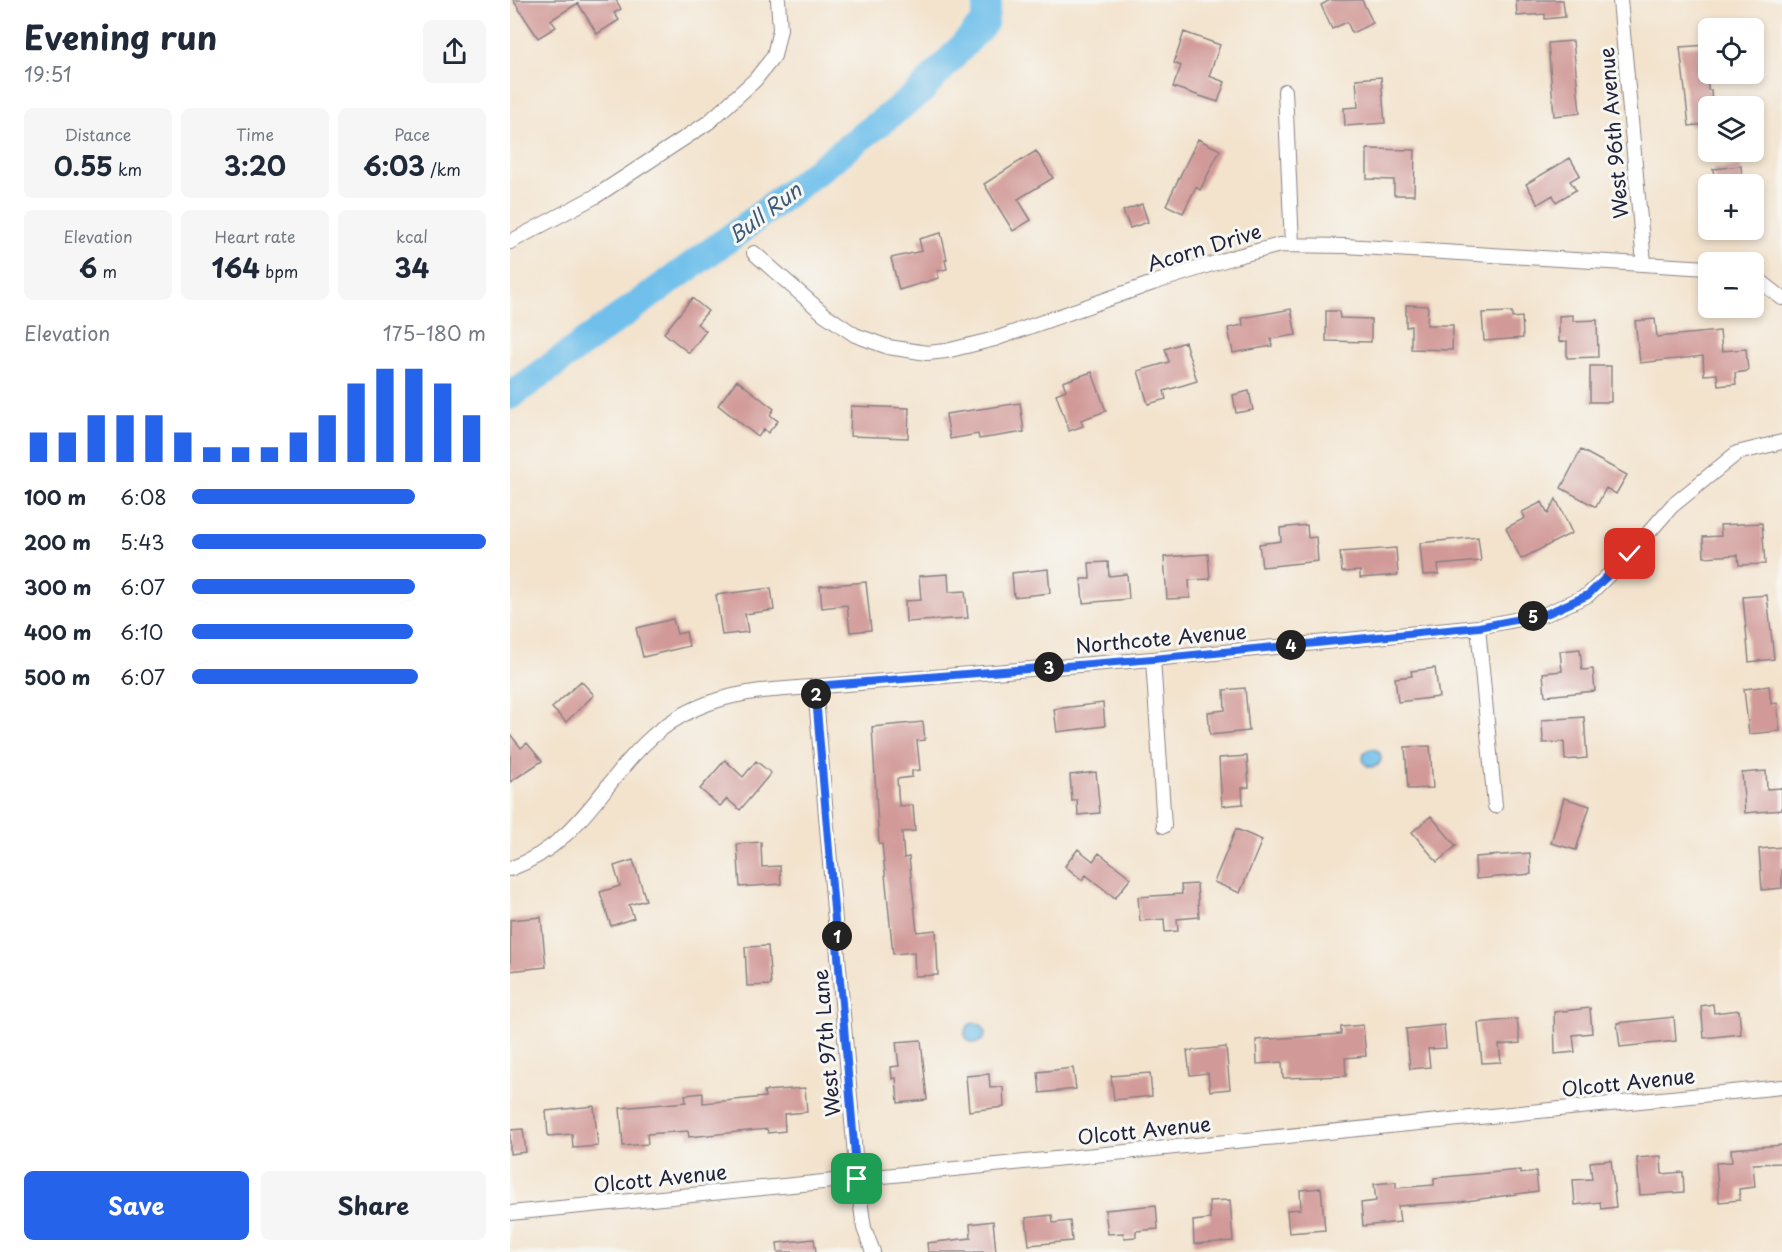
<!DOCTYPE html>
<html lang="en">
<head>
<meta charset="utf-8">
<style>
  :root { --surface:#fff; --page:#f6f6f7; --text:#1f2937; --muted:#747a83; --accent:#2563eb }
  body { margin:0; font-family:"Playpen Sans",sans-serif; background:var(--page); color:var(--text); height:100vh; display:flex; flex-direction:column; font-size:22px; white-space:nowrap }
  * { box-sizing:border-box; margin:0 }
  p { font-size:20px; color:var(--muted) }
  .icon { flex:none; width:33px; height:33px; fill:none; stroke:currentColor; stroke-width:2; stroke-linecap:round; stroke-linejoin:round }
  .map { position:relative; flex:1; overflow:hidden }
  .panel { display:flex; flex-direction:column; background:var(--surface); width:510px }
  .panel>* { flex:none }
  .tools { position:absolute; left:1188px; top:18px; display:grid; gap:12px }
  .tools a { display:grid; place-items:center; width:66px; height:66px; border-radius:9px; background:var(--surface); box-shadow:0 3px 9px #0003; font-size:30px }
  .pin { position:absolute; display:grid; place-items:center; width:51px; height:51px; color:#fff; margin:-26px; border-radius:12px; box-shadow:0 3px 9px #0006 }
  .km { position:absolute; width:30px; height:30px; margin:-15px; border-radius:50%; background:#222; color:#fff; font-size:16px; line-height:30px; text-align:center }
  .round { display:grid; place-items:center; flex:none; width:63px; height:63px; border-radius:9px; background:var(--page) }
  .overview { display:flex; align-items:center; justify-content:space-between; height:102px; padding:0 24px }
  h1 { font-size:33px; font-weight:700; line-height:45px }
  .stats { display:grid; grid-template-columns:repeat(3,1fr); gap:9px; height:102px; padding:6px 24px }
  .stats div { display:grid; align-content:center; border-radius:9px; background:var(--page); text-align:center }
  .stats b { font-size:26px; font-weight:700 }
  .stats small { font-size:16px; font-weight:400 }
  .stats p { font-size:16px }
  .chart { height:168px; padding:12px 24px }
  .chart p { display:flex; justify-content:space-between }
  .chart svg { width:100%; height:108px; margin-top:6px; stroke:var(--accent); stroke-width:6 }
  .button { display:flex; gap:12px; margin-top:auto; padding:12px 24px }
  .button a { flex:1; height:69px; border-radius:9px; background:var(--accent); color:#fff; font-size:24px; font-weight:700; line-height:69px; text-align:center }
  .button a+a { background:var(--page); color:var(--text) }
  ul { padding:0 24px; list-style:none; font-size:20px }
  li { display:grid; grid-template-columns:96px 72px 1fr; align-items:center; height:45px }
  li i { height:15px; border-radius:8px; background:var(--accent) }
  main { display:flex; flex:1; min-height:0 }
  .map>svg:first-child { display:block }
  .water { fill:#70c0eb; stroke:#497193; stroke-width:1.5 }
  .lines { fill:none; stroke-linecap:round; stroke-linejoin:round }
  .river { stroke:#70c0eb; stroke-width:28 }
  .building { fill:#d19a98 }
  .street-casing { stroke:#8a8284; stroke-width:16 }
  .street { stroke:#fff; stroke-width:14 }
  .route-casing { stroke:#fff; stroke-width:12 }
  .route { stroke:#2563eb; stroke-width:8 }
  .labels { text-anchor:middle; dominant-baseline:central; stroke-width:6; stroke-linejoin:round; paint-order:stroke }
  .street-label { font-size:20px; fill:#22223b; stroke:#f6f6f2 }
  .water-label { font-size:21px; font-style:italic; fill:#3d5979; stroke:#f6f6f2 }
</style>
</head>
<body>
<main>
<section class="panel">
<div class="overview"><div><h1>Evening run</h1><p>19:51</p></div><a class="round"><svg class="icon" aria-label="share" viewBox="0 0 24 24"><path d="M12 15V3M7 8l5-5 5 5M5 13v7h14v-7"/></svg></a></div>
<div class="stats">
<div><p>Distance</p><b>0.55<small> km</small></b></div>
<div><p>Time</p><b>3:20</b></div>
<div><p>Pace</p><b>6:03<small> /km</small></b></div>
</div>
<div class="stats">
<div><p>Elevation</p><b>6<small> m</small></b></div>
<div><p>Heart rate</p><b>164<small> bpm</small></b></div>
<div><p>kcal</p><b>34</b></div>
</div>
<div class="chart"><p><span>Elevation</span>175–180 m</p>
<svg viewBox="0 0 160 44" preserveAspectRatio="none"><path d="M5 44V32M15 44V32M25 44V25M35 44V25M45 44V25M55 44V32M65 44V38M75 44V38M85 44V38M95 44V32M105 44V25M115 44V12M125 44V6M135 44V6M145 44V12M155 44V25"/></svg>
</div>
<ul>
<li><b>100 m</b>6:08<i style="width:76%"></i></li>
<li><b>200 m</b>5:43<i style="width:100%"></i></li>
<li><b>300 m</b>6:07<i style="width:76%"></i></li>
<li><b>400 m</b>6:10<i style="width:75%"></i></li>
<li><b>500 m</b>6:07<i style="width:77%"></i></li>
</ul>
<div class="button"><a>Save</a><a>Share</a></div>
</section>
<div class="map">
<svg width="1272" height="1252" viewBox="0 0 1272 1252">
  <rect width="100%" height="100%" fill="#f6f6f2"/>
  <filter id="ink" filterUnits="userSpaceOnUse"><feTurbulence type="fractalNoise" baseFrequency=".0167" numOctaves="2"/><feDisplacementMap in="SourceGraphic" scale="12" xChannelSelector="R" yChannelSelector="G"/><feConvolveMatrix kernelMatrix="1 2 1 2 8 2 1 2 1" color-interpolation-filters="sRGB"/></filter>
  <filter id="wash" filterUnits="userSpaceOnUse"><feTurbulence type="fractalNoise" baseFrequency=".008" numOctaves="4" result="noise"/><feDisplacementMap in="SourceGraphic" scale="24" xChannelSelector="R" yChannelSelector="G"/><feGaussianBlur stdDeviation="1.35" result="paint"/><feColorMatrix in="noise" values="0 0 0 0 0 0 0 0 0 0 0 0 0 0 0 0 0 1.4 0 .05"/><feComposite in="paint" operator="in"/></filter>
  <g filter="url(#wash)">
    <rect width="100%" height="100%" fill="#f3e3cd"/>
    <path class="water" d="M853 758a9 9 0 1 1 18 0a9 9 0 1 1-18 0Z
      M455 1033a10 10 0 1 1 20 0a10 10 0 1 1-20 0Z"/>
    <g class="lines">
      <path class="river" d="M 0,396 L 232,229 L 411,91 L 474,23 L 478,0"/>
    </g>
    <g id="blocks">
      <path class="building" d="M 3,0 L 106,0 L 111,9 L 104,13 L 109,20 L 87,34 L 68,3 L 41,20 L 46,27 L 28,38 Z
        M 820,0 L 852,0 L 863,23 L 842,33 L 837,22 L 822,29 L 811,5 Z
        M 1006,0 L 1053,0 L 1055,17 L 1035,19 L 1035,14 L 1007,16 Z
        M 674,32 L 710,45 L 699,76 L 715,82 L 708,102 L 663,87 L 671,66 L 664,63 Z
        M 1063,41 L 1070,113 L 1044,116 L 1038,43 Z
        M 1198,45 L 1198,90 L 1201,90 L 1202,106 L 1198,106 L 1198,124 L 1179,126 L 1170,47 Z
        M 871,77 L 875,123 L 835,126 L 834,108 L 848,107 L 846,79 Z
        M 688,139 L 710,150 L 690,190 L 686,187 L 673,213 L 656,205 Z
        M 857,149 L 905,150 L 904,195 L 884,195 L 884,180 L 857,179 Z
        M 526,151 L 543,178 L 508,199 L 521,220 L 503,231 L 474,184 Z
        M 1060,158 L 1070,175 L 1060,181 L 1066,190 L 1046,202 L 1043,195 L 1028,204 L 1016,184 Z
        M 1231,166 L 1233,184 L 1205,184 L 1203,169 Z
        M 632,204 L 638,222 L 620,228 L 613,211 Z
        M 431,233 L 437,259 L 435,260 L 437,269 L 427,271 L 429,278 L 389,290 L 381,258 L 412,251 L 409,239 Z
        M 182,298 L 198,311 L 187,324 L 196,331 L 179,353 L 154,333 Z
        M 896,305 L 918,306 L 917,325 L 943,325 L 942,350 L 901,349 L 901,326 L 896,327 Z
        M 781,309 L 786,335 L 761,339 L 762,346 L 723,353 L 718,328 L 733,325 L 732,318 Z
        M 816,311 L 829,311 L 830,318 L 861,319 L 861,342 L 816,341 Z
        M 1002,312 L 1002,318 L 1012,317 L 1013,338 L 974,341 L 972,313 Z
        M 1063,315 L 1063,321 L 1087,320 L 1088,357 L 1057,358 L 1057,341 L 1049,342 L 1049,316 Z
        M 1145,319 L 1147,337 L 1210,331 L 1212,351 L 1236,349 L 1238,371 L 1225,373 L 1226,384 L 1208,386 L 1207,374 L 1194,375 L 1193,356 L 1130,363 L 1125,321 Z
        M 675,342 L 687,381 L 654,391 L 656,399 L 638,404 L 628,371 L 659,362 L 655,349 Z
        M 1080,366 L 1101,366 L 1101,402 L 1080,402 Z
        M 582,372 L 596,411 L 571,420 L 573,426 L 559,431 L 546,394 L 556,390 L 553,382 Z
        M 227,380 L 264,409 L 260,415 L 268,421 L 258,433 L 254,429 L 248,437 L 208,405 Z
        M 739,391 L 743,410 L 726,413 L 723,395 Z
        M 510,403 L 514,432 L 469,439 L 468,434 L 440,439 L 436,414 Z
        M 341,406 L 399,408 L 398,438 L 340,436 Z
        M 1071,450 L 1117,475 L 1106,494 L 1096,488 L 1086,507 L 1051,488 Z
        M 1046,499 L 1062,533 L 1011,559 L 996,528 L 1015,518 L 1012,512 L 1032,502 L 1038,514 Z
        M 1252,523 L 1255,564 L 1229,565 L 1228,555 L 1194,557 L 1193,537 L 1211,536 L 1210,525 Z
        M 797,525 L 798,538 L 806,537 L 808,561 L 752,567 L 749,544 L 771,541 L 770,528 Z
        M 968,537 L 971,561 L 928,565 L 929,574 L 913,575 L 910,543 Z
        M 886,548 L 888,575 L 850,578 L 850,571 L 832,572 L 830,552 Z
        M 698,554 L 700,579 L 679,580 L 680,598 L 657,599 L 654,557 Z
        M 598,562 L 599,576 L 617,574 L 619,599 L 573,603 L 571,579 L 580,579 L 579,563 Z
        M 538,569 L 540,593 L 504,597 L 502,573 Z
        M 438,574 L 439,592 L 455,591 L 458,618 L 396,622 L 395,601 L 411,600 L 409,576 Z
        M 356,582 L 361,630 L 340,632 L 337,605 L 312,608 L 310,586 Z
        M 261,588 L 264,610 L 235,614 L 238,632 L 212,635 L 206,595 Z
        M 1257,595 L 1264,659 L 1239,662 L 1233,597 Z
        M 163,619 L 167,634 L 176,632 L 179,646 L 133,657 L 126,628 Z
        M 1070,649 L 1072,670 L 1083,669 L 1085,691 L 1035,696 L 1033,673 L 1052,671 L 1050,651 Z
        M 925,668 L 929,697 L 888,702 L 885,678 L 902,676 L 901,671 Z
        M 71,681 L 84,695 L 56,722 L 42,708 Z
        M 1259,686 L 1261,704 L 1267,703 L 1270,731 L 1239,734 L 1234,689 Z
        M 735,688 L 739,731 L 700,735 L 698,712 L 715,710 L 714,690 Z
        M 593,703 L 595,726 L 547,732 L 544,709 Z
        M 1074,717 L 1077,758 L 1055,760 L 1054,742 L 1033,743 L 1032,720 Z
        M 413,722 L 415,740 L 407,741 L 410,770 L 402,771 L 402,777 L 387,779 L 389,806 L 403,805 L 405,831 L 392,832 L 394,858 L 399,857 L 407,932 L 426,930 L 428,975 L 405,976 L 404,952 L 383,954 L 372,844 L 369,844 L 362,727 Z
        M 0,734 L 11,748 L 17,743 L 32,761 L 0,782 Z
        M 920,746 L 923,788 L 898,789 L 895,747 Z
        M 737,756 L 739,787 L 732,788 L 733,804 L 712,806 L 709,758 Z
        M 215,760 L 233,777 L 246,761 L 261,773 L 230,810 L 217,799 L 210,806 L 190,789 Z
        M 1256,771 L 1257,789 L 1272,788 L 1272,810 L 1235,813 L 1232,773 Z
        M 586,772 L 590,813 L 568,815 L 567,800 L 562,801 L 560,775 Z
        M 1054,798 L 1080,806 L 1066,850 L 1041,843 Z
        M 921,816 L 946,846 L 927,862 L 902,832 Z
        M 726,829 L 752,840 L 730,893 L 704,882 Z
        M 251,842 L 252,867 L 270,866 L 271,884 L 230,887 L 227,844 Z
        M 1272,847 L 1272,888 L 1252,890 L 1249,849 Z
        M 568,849 L 583,861 L 589,853 L 621,878 L 605,898 L 576,875 L 572,880 L 555,866 Z
        M 1020,853 L 1021,874 L 966,879 L 965,857 Z
        M 123,860 L 136,900 L 119,905 L 124,918 L 101,926 L 90,892 L 110,886 L 104,866 Z
        M 687,884 L 689,917 L 667,919 L 668,931 L 655,932 L 654,919 L 630,921 L 628,897 L 672,894 L 671,885 Z
        M 31,917 L 36,967 L 0,971 L 0,920 Z
        M 258,946 L 261,985 L 237,986 L 235,947 Z
        M 1203,1004 L 1204,1013 L 1229,1010 L 1231,1034 L 1194,1038 L 1191,1006 Z
        M 1080,1008 L 1082,1033 L 1063,1035 L 1065,1052 L 1045,1054 L 1044,1012 Z
        M 1164,1017 L 1166,1041 L 1110,1047 L 1107,1023 Z
        M 1007,1019 L 1010,1043 L 989,1045 L 991,1062 L 972,1063 L 968,1023 Z
        M 853,1025 L 856,1056 L 835,1058 L 836,1076 L 773,1078 L 772,1062 L 747,1064 L 746,1040 L 831,1034 L 831,1027 Z
        M 934,1025 L 936,1048 L 918,1049 L 920,1067 L 900,1069 L 896,1029 Z
        M 411,1040 L 417,1100 L 388,1103 L 386,1078 L 382,1079 L 381,1067 L 389,1066 L 386,1042 Z
        M 716,1047 L 720,1089 L 700,1091 L 698,1073 L 680,1075 L 677,1051 Z
        M 563,1068 L 566,1089 L 530,1093 L 528,1072 Z
        M 640,1073 L 642,1096 L 604,1100 L 601,1076 Z
        M 479,1074 L 480,1088 L 493,1087 L 494,1107 L 459,1111 L 456,1076 Z
        M 295,1088 L 297,1112 L 274,1114 L 275,1131 L 258,1133 L 257,1129 L 179,1137 L 178,1131 L 137,1134 L 138,1144 L 113,1146 L 110,1108 L 176,1102 L 175,1095 L 193,1093 L 193,1103 L 255,1097 L 254,1091 Z
        M 84,1106 L 88,1146 L 63,1148 L 62,1134 L 38,1136 L 36,1111 Z
        M 13,1129 L 16,1152 L 0,1154 L 0,1130 Z
        M 1272,1145 L 1272,1163 L 1243,1164 L 1245,1187 L 1229,1189 L 1230,1200 L 1209,1202 L 1206,1163 L 1222,1162 L 1221,1149 Z
        M 1151,1156 L 1152,1174 L 1173,1172 L 1174,1192 L 1130,1195 L 1127,1158 Z
        M 1101,1160 L 1106,1207 L 1091,1209 L 1090,1202 L 1065,1205 L 1063,1180 L 1082,1179 L 1080,1162 Z
        M 1010,1170 L 1010,1174 L 1026,1172 L 1028,1191 L 949,1202 L 888,1206 L 890,1222 L 853,1226 L 851,1203 L 866,1201 L 864,1184 L 886,1182 L 886,1188 L 924,1185 L 924,1178 Z
        M 811,1188 L 815,1230 L 779,1233 L 777,1210 L 791,1209 L 790,1190 Z
        M 720,1200 L 723,1241 L 684,1244 L 683,1221 L 700,1219 L 699,1201 Z
        M 646,1205 L 648,1229 L 626,1231 L 626,1237 L 614,1238 L 613,1233 L 598,1234 L 595,1210 Z
        M 542,1215 L 543,1223 L 560,1221 L 562,1241 L 519,1245 L 516,1218 Z
        M 483,1221 L 486,1252 L 418,1252 L 417,1243 L 461,1238 L 460,1224 Z
        M 304,1239 L 306,1252 L 268,1252 L 267,1243 Z"/>
    </g>
  </g>
  <g filter="url(#ink)">
    <use href="#blocks" fill-opacity="0" stroke="#8a8284" stroke-width="1.5"/>
    <g class="lines">
      <defs>
        <path id="street" d="M 1110,0 L 1134,263
          M 775,91 L 782,244
          M 0,242 L 86,196 L 199,122 L 245,80 L 264,56 L 270,29 L 268,0
          M 244,253 L 314,314 L 345,335 L 378,347 L 417,353 L 436,351 L 485,339 L 643,283 L 724,257 L 770,245 L 835,246 L 1198,268
          M 1244,276 L 1272,298
          M 968,627 L 985,806
          M 643,659 L 654,826
          M 305,686 L 347,1179 L 354,1228 L 363,1252
          M 0,869 C 74,842 94,775 150,730 C 181,706 213,696 251,691 L 643,659 L 968,627 L 1036,614 L 1078,595 L 1120,554 L 1162,506 L 1227,453 L 1272,442
          M 0,1213 L 1272,1087"/>
      </defs>
      <use href="#street" class="street-casing"/>
      <use href="#street" class="street"/>
    </g>
  </g>
  <g class="lines" filter="url(#ink)">
    <defs>
      <path id="route" d="M 347,1179 L 305,686 L 643,659 L 969,627 L 1036,614 L 1078,595 L 1120,554"/>
    </defs>
    <use href="#route" class="route-casing"/>
    <use href="#route" class="route"/>
  </g>
  <g class="labels">
    <g class="street-label">
      <text transform="translate(1103 133) rotate(-95)">West 96th Avenue</text>
      <text transform="translate(694 247) rotate(-17)">Acorn Drive</text>
      <text transform="translate(651 638) rotate(-5)">Northcote Avenue</text>
      <text transform="translate(316 1043) rotate(-95)">West 97th Lane</text>
      <text transform="translate(1118 1082) rotate(-6)">Olcott Avenue</text>
      <text transform="translate(634 1130) rotate(-6)">Olcott Avenue</text>
      <text transform="translate(150 1178) rotate(-6)">Olcott Avenue</text>
    </g>
    <g class="water-label">
      <text transform="translate(254 212) rotate(-37)">Bull Run</text>
    </g>
  </g>
</svg>
<div class="tools">
<a><svg class="icon" aria-label="locate" viewBox="0 0 24 24"><circle cx="12" cy="12" r="6"/><path d="M12 2v4M12 18v4M2 12h4M18 12h4"/></svg></a>
<a><svg class="icon" aria-label="layers" viewBox="0 0 24 24"><path d="M12 4l9 5-9 5-9-5zM3 14l9 5 9-5"/></svg></a>
<a>+</a>
<a>−</a>
</div>
<div class="pin" style="left:347px;top:1179px;background:#1e9e55"><svg class="icon" aria-label="arrive" viewBox="0 0 24 24"><path d="M6 21V4h12l-3 4 3 4H6"/></svg></div>
<div class="pin" style="left:1120px;top:554px;background:#d93025"><svg class="icon" aria-label="check" viewBox="0 0 24 24"><path d="M5 12l5 5 9-10"/></svg></div>
<b class="km" style="left:327px;top:936px">1</b>
<b class="km" style="left:306px;top:694px">2</b>
<b class="km" style="left:539px;top:667px">3</b>
<b class="km" style="left:781px;top:645px">4</b>
<b class="km" style="left:1023px;top:616px">5</b>
</div>
</main>
</body>
</html>
